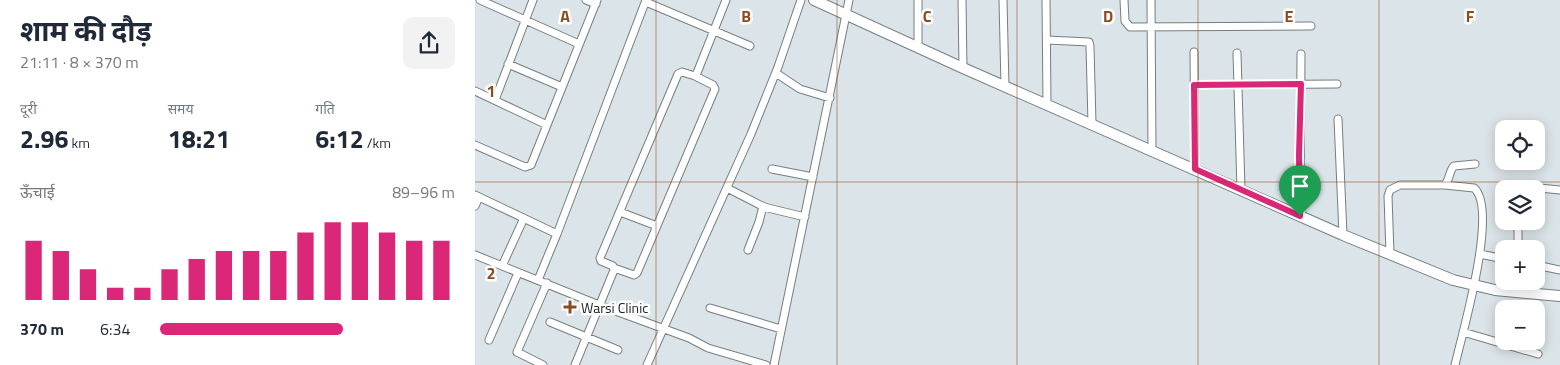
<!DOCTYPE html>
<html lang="hi">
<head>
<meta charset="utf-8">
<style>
  :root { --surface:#fff; --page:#f2f2f3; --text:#1f2937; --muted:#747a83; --accent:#db2777 }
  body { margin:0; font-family:"Titillium Web","Noto Sans Devanagari",sans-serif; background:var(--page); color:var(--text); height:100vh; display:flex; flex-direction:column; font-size:19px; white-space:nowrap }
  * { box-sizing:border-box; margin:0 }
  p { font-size:16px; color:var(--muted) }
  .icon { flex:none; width:28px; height:28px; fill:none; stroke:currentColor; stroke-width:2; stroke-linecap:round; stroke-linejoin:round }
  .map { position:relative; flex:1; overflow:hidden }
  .details { display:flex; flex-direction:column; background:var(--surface); width:475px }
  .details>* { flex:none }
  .tools { position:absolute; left:1020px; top:120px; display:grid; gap:10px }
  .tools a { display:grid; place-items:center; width:50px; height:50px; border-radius:10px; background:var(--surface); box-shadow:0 2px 12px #0003; font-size:25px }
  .pin { position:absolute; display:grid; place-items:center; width:42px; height:42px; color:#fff; margin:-51px -21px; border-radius:50% 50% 50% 0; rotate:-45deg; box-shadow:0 0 5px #0007 }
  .pin .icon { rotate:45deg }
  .round { display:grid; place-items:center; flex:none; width:52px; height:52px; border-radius:10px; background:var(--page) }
  .head { display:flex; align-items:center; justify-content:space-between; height:85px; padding:0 20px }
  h1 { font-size:28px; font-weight:700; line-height:38px }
  .stats { display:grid; grid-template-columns:repeat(3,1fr); gap:8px; height:85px; padding:5px 20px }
  .stats div { display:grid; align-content:center }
  .stats b { font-size:25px; font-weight:700 }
  .stats small { font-size:14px; font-weight:400 }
  .stats p { font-size:14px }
  .chart { height:140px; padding:10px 20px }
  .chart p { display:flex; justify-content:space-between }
  .chart svg { width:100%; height:90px; margin-top:5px; stroke:var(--accent); stroke-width:6 }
  ul { padding:0 20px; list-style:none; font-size:16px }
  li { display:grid; grid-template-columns:80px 60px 1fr; align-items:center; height:38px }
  li i { height:12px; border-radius:6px; background:var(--accent) }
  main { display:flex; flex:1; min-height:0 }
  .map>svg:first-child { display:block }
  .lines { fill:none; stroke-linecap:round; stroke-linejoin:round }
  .street-casing { stroke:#767e82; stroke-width:9 }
  .secondary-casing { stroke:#767e82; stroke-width:12 }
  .street { stroke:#fff; stroke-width:7 }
  .secondary { stroke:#fff; stroke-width:10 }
  .route-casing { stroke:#fff; stroke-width:10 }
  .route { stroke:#db2777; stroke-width:6 }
  .grid { fill:none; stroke:#8e4a1f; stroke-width:1; stroke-opacity:0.55 }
  .poi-dot { fill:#8e4a1f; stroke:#fff; stroke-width:2 }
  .labels { text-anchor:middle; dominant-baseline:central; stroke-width:5; stroke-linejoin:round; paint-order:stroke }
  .poi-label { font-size:14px; fill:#1b1e20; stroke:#fff; text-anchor:start }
  .grid-label { font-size:16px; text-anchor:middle; font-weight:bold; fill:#8e4a1f; stroke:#fff; stroke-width:5; stroke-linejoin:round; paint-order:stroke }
</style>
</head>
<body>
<main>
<section class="details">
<div class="head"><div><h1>शाम की दौड़</h1><p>21:11 · 8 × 370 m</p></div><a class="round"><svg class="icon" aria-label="share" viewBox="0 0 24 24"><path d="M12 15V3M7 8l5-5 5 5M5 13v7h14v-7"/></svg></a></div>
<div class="stats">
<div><p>दूरी</p><b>2.96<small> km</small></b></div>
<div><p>समय</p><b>18:21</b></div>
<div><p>गति</p><b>6:12<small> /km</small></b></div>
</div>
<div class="chart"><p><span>ऊँचाई</span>89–96 m</p>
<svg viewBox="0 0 160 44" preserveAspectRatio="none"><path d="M5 44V15M15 44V20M25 44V29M35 44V38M45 44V38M55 44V29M65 44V24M75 44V20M85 44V20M95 44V20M105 44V11M115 44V6M125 44V6M135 44V11M145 44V15M155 44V15"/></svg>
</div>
<ul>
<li><b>370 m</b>6:34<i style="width:62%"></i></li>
</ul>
</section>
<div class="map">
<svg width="1085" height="365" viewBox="0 0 1085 365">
  <rect width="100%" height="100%" fill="#dbe4e8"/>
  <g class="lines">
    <defs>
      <path id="street" d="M 5,0 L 104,44
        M 111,0 L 121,4
        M 443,0 L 443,48
        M 487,0 L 488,68
        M 528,0 L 530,87
        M 571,0 L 572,104
        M 649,0 L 650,21 L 655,27 L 836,26
        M 676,0 L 677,151
        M 171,2 L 275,46
        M 572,40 L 614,42 L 615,46 L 617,124
        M 719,52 L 720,169
        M 762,53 L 766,190
        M 33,64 L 87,87
        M 301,73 L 325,89 L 355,98
        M 719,85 L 862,84
        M 0,91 L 72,125
        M 20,100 L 58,0
        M 863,119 L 868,235
        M 0,145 L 50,167 L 56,165 L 122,0
        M 297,169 L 338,177
        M 970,185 L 999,188 C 1024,209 987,334 980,365
        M 252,188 L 289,207 L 330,217
        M 1047,189 L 1054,187 L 1085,190
        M 0,195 L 82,234
        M 0,206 L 4,197
        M 145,212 L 182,226
        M 825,216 L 826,54
        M 1043,249 L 1043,221
        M 273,250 L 284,222 L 288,206
        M 915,254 L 913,196 L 915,190 L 925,185 L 970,185 C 975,179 974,171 979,166 L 1000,164
        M 1005,254 L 1029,259
        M 0,255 L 124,305 L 214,338 L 233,348 L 291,365
        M 1061,265 L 1085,270
        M 27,266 L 49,218
        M 139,268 L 159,275 L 162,273 L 240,89 L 238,85 L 220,76
        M 63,280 L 82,234 L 171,0
        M 235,308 L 306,329
        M 75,322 L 143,350
        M 988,332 L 1063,354
        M 14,340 L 43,273
        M 68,365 L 42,352 L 72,283
        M 100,365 L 139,270 L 138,266 L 126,261 L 125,258 L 203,74 L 207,72 L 220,76 L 222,73 L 251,0
        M 172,365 L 276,134 L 303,67 L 326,0
        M 299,365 L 374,0"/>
      <path id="secondary" d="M 339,0 L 488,68 L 868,235 L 978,280 L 1020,290 L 1085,296"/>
    </defs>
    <use href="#street" class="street-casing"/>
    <use href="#secondary" class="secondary-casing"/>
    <use href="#street" class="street"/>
    <use href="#secondary" class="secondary"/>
  </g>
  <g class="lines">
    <defs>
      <path id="route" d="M 826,84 L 824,155 L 825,216 L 720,169 L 719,85 Z"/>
    </defs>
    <use href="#route" class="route-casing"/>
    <use href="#route" class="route"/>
  </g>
  <path class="grid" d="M 181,0 L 181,365M 362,0 L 362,365M 542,0 L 542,365M 723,0 L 723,365M 904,0 L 904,365M 0,182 L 1085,182"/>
  <path class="poi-dot" d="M92.5 299.5h5v5h5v5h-5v5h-5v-5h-5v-5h5z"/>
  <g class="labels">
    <g class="poi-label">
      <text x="106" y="307">Warsi Clinic</text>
    </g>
  </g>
  <g class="grid-label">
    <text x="90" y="22">A</text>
    <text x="271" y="22">B</text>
    <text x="452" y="22">C</text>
    <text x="633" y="22">D</text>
    <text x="814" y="22">E</text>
    <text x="995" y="22">F</text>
    <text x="16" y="97">1</text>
    <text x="16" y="279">2</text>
  </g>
</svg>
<div class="tools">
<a><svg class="icon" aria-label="locate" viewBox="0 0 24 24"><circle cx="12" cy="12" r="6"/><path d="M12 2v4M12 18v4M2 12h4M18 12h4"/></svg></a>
<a><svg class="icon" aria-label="layers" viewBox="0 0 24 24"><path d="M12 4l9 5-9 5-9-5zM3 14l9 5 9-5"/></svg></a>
<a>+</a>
<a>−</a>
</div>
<div class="pin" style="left:825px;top:216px;background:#1e9e55"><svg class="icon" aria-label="arrive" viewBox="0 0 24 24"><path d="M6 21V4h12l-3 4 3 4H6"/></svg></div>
</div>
</main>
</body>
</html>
